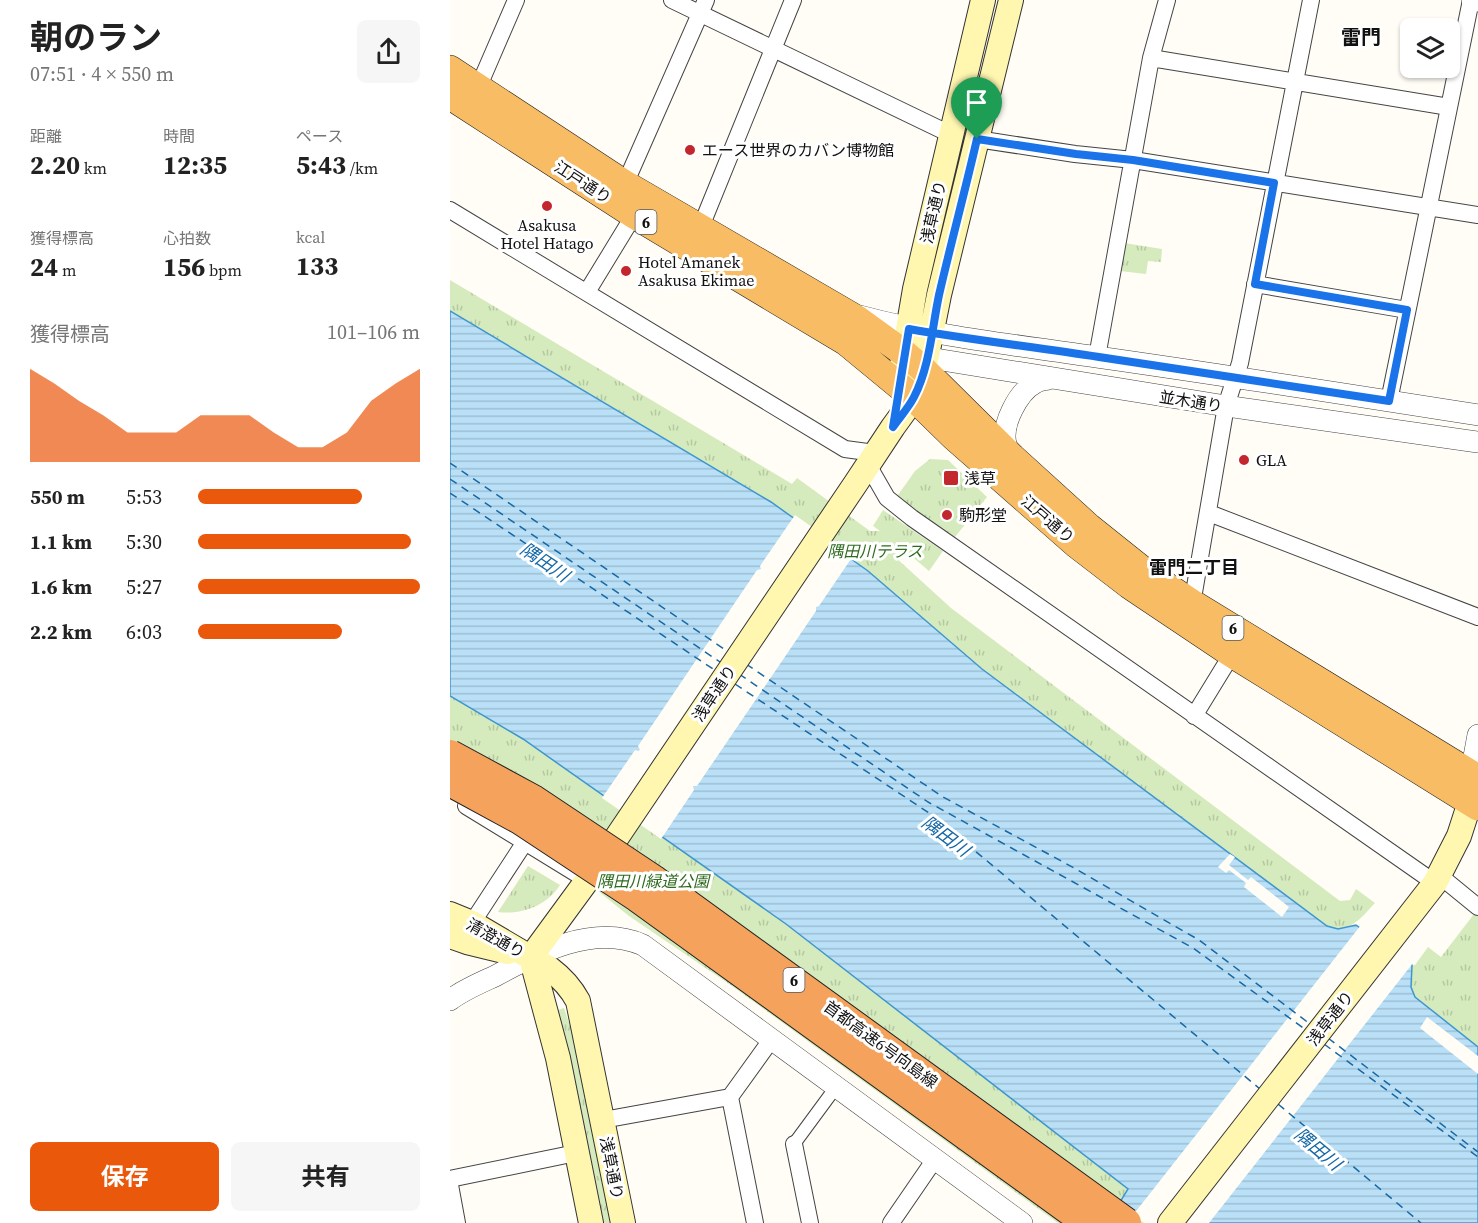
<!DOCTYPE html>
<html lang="ja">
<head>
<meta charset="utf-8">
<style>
  :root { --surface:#fff; --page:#f6f6f6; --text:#222; --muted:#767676; --accent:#ea580c }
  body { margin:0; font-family:"Source Serif 4","Noto Sans JP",serif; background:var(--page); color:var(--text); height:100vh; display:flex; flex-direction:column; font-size:22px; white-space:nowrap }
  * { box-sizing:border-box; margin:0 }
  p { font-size:20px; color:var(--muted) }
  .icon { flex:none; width:33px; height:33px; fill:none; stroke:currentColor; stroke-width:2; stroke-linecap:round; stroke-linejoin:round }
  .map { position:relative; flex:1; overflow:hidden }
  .drawer { display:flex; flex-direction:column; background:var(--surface); width:450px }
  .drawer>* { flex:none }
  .controls { position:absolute; left:950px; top:18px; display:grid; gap:12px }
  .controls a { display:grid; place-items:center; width:60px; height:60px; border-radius:9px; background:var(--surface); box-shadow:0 2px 4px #0004; font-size:30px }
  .pin { position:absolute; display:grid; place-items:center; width:51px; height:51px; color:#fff; margin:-62px -26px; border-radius:50% 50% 50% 0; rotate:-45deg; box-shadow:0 0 6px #0007 }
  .pin .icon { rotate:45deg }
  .round { display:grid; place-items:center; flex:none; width:63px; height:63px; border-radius:9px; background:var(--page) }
  .headline { display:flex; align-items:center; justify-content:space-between; height:102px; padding:0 30px }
  h1 { font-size:33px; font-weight:700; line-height:45px }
  .metrics { display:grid; grid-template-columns:repeat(3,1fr); gap:9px; height:102px; padding:6px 30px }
  .metrics div { display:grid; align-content:center }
  .metrics b { font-size:26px; font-weight:700 }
  .metrics small { font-size:16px; font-weight:400 }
  .metrics p { font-size:16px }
  .chart { height:168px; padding:12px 30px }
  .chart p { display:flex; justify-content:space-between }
  .chart svg { width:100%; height:108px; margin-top:6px; fill:var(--accent); opacity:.7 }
  .action { display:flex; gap:12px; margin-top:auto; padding:12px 30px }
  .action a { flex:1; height:69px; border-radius:9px; background:var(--accent); color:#fff; font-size:24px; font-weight:700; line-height:69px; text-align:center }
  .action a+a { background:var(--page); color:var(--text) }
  ul { padding:0 30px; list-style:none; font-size:20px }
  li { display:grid; grid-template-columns:96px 72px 1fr; align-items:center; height:45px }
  li i { height:15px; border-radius:8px; background:var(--accent) }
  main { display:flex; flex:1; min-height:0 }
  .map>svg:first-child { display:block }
  .grass { fill:url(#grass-tufts) }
  .water { fill:url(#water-rules); stroke:#3f96cf; stroke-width:1.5 }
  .pier { fill:#fffdf5 }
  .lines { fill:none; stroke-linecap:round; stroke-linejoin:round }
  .ferry { stroke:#1768a6; stroke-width:1.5; stroke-dasharray:8 6; stroke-linecap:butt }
  .pedestrian-casing { stroke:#444; stroke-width:14 }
  .minor-casing { stroke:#444; stroke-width:18 }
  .tertiary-casing { stroke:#444; stroke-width:22 }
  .secondary-casing { stroke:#333; stroke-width:26 }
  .trunk-casing { stroke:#222; stroke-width:28 }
  .pedestrian { stroke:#fff; stroke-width:12 }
  .minor { stroke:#fff; stroke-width:16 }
  .tertiary { stroke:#fff; stroke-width:21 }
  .secondary { stroke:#fff6b0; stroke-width:24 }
  .trunk { stroke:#f7bc64; stroke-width:27 }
  .motorway-bridge-casing { stroke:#222; stroke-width:32; stroke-linecap:butt }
  .motorway-bridge { stroke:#f5a25d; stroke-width:30 }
  .route-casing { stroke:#fff; stroke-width:12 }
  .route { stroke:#1a73e8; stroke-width:8 }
  .poi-dot { fill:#c4262e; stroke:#fff; stroke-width:2 }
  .labels { text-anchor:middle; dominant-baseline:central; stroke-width:6; stroke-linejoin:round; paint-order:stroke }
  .shield { fill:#fff; stroke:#585858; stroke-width:1.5 }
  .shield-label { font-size:15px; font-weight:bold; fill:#111 }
  .poi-label { font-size:16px; fill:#111; stroke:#fff; text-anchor:start }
  .street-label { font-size:16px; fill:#111; stroke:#fff }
  .park-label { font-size:16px; font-style:italic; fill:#2f6b1f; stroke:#fff }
  .water-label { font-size:18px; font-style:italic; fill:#1768a6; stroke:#fff }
  .neighbourhood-label { font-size:18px; font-weight:bold; fill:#111; stroke:#fff }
  .quarter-label { font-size:20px; font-weight:bold; fill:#111; stroke:#fff }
</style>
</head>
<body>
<main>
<section class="drawer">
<div class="headline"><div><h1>朝のラン</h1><p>07:51 · 4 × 550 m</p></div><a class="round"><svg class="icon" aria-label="share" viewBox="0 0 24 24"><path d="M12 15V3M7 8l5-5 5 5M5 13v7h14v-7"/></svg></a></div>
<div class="metrics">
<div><p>距離</p><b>2.20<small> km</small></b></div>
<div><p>時間</p><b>12:35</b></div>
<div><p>ペース</p><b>5:43<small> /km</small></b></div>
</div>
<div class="metrics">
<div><p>獲得標高</p><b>24<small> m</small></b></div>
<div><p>心拍数</p><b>156<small> bpm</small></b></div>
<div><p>kcal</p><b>133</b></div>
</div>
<div class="chart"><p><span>獲得標高</span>101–106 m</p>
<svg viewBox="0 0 160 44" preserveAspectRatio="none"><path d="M0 44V6L10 12L20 19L30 25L40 32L50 32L60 32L70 25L80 25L90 25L100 32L110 38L120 38L130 32L140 19L150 12L160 6V44z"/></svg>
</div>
<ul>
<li><b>550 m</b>5:53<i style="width:74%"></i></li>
<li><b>1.1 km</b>5:30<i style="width:96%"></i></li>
<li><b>1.6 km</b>5:27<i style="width:100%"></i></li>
<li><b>2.2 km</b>6:03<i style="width:65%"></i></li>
</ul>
<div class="action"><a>保存</a><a>共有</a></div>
</section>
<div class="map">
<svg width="1028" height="1223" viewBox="0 0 1028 1223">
  <defs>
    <pattern id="grass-tufts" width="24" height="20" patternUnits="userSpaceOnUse" patternTransform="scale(1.5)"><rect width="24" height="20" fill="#d5ebbd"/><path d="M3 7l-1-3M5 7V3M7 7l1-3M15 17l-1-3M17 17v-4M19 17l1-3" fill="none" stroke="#b6c8a1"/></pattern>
    <pattern id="water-rules" width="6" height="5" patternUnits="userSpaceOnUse" patternTransform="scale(1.5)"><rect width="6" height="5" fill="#b9e0f7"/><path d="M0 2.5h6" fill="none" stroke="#9ebfd3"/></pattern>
  </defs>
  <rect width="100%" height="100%" fill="#fffdf5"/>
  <path class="grass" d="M 674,243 L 712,249 L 711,262 L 698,261 L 696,274 L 670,271 Z
    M 0,280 L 342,484 L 347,478 L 420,531 L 430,531 L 423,526 L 433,510 L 493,551 L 479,571 L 452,548 L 444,556 L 501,608 L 890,901 L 900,900 L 906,889 L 925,903 C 911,918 900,934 877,926 L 532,669 L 418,571 L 321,502 L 0,311 Z
    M 480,459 L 498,460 L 537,497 L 501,542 L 448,499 L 448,495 L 465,471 Z
    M 0,696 L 73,739 L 336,924 L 678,1189 L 670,1202 L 700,1223 L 608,1223 L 282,986 L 179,916 L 106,857 L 0,793 Z
    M 78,866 L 110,885 C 97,906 71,915 48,912 Z
    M 1024,914 L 1028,916 L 1028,1047 L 965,997 L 961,987 L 962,965 L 965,965 L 978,947 L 991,957 Z
    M 114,1008 L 121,1029 L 160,1223 L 154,1223 L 119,1050 L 108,1010 Z"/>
  <path class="water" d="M 0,311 L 321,502 L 418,571 L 532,669 L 877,926 L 888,929 L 906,925 L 962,965 L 961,987 L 965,997 L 1028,1047 L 1028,1223 L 700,1223 L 670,1202 L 678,1189 L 336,924 L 73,739 L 0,696 Z"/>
  <path class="pier" d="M 345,515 L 403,556 L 369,606 L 366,607 L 366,611 L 247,786 L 243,786 L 244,790 L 211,839 L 152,798 L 185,750 L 188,751 L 190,750 L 188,746 L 307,570 L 311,569 L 310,566 Z
    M 780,854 L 785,857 L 779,865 L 798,880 L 801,877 L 839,907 L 832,917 L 794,887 L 796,883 L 779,870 L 776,873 L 768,867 Z
    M 911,925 L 963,963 L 759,1223 L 694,1223 L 683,1215 Z
    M 977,1017 L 1028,1056 L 1028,1074 L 970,1028 Z"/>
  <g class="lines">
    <path class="ferry" d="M 0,463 L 277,651
      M 0,479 L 270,662
      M 0,493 L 266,671
      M 296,664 L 493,797 L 626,869 L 749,940 L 860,1024
      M 289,674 L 478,802 L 743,948 L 856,1030
      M 285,684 L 482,815 L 810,1089
      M 878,1038 L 1028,1152
      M 874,1044 L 1028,1157
      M 828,1104 L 971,1223"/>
    <defs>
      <path id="pedestrian" d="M 344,1144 L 386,1087"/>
      <path id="minor" d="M 222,0 L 502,135
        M 701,58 L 999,107
        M 25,95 L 66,0
        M 527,139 L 625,154 L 683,160 L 1028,215
        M 175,184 L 256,0
        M 0,210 L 395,449 L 425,453
        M 250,229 L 343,0
        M 805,284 L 957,310
        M 137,292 L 184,215
        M 647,357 L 701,58 L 717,0
        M 939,401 L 1021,0
        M 418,465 L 437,498 L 462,518 L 985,883
        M 759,513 L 1028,617
        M 741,610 L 776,406 L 790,363 L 861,0
        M 744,716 L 782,654
        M 16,806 L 127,874
        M 990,876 L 1028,907
        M 22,923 L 75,842
        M 153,1120 L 280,1097
        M 344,1144 L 360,1223
        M 0,1179 L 126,1153
        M 0,1185 L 7,1223
        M 305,1223 L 280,1097 L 321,1040
        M 441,1223 L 485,1159"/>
      <path id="tertiary" d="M 1022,0 L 1028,1
        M 410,316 C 488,337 567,345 647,357 C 774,375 901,395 1028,415
        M 461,355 L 776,406 L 1028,442
        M 562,457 C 560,453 557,449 556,444 C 551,425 568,392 585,383 C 589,380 594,380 598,379
        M 1021,788 L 1021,773 L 1028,735
        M 0,1000 C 13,990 30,983 45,976 C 88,953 144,923 193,945 L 572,1223"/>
      <path id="secondary" d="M 451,371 L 465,289 L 533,0
        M 0,914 L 22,923 L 100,969 C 112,978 121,988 128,1001 L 173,1223
        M 0,936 L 17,942 L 58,952
        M 81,957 L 144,871 L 406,483 L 443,427 L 464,398 L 474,370 L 489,295 L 561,0
        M 81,957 L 108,1058 L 141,1223
        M 720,1223 L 985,883 L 1009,836 L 1020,802"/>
      <path id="trunk" d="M 0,69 L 175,184 L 407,319 L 454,353 L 474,370 L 562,457 L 639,527 L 694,571 L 742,603 L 1028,778
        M 0,96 L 184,215 L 396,342 L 464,398 L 504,437 L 627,545 L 679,585 L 782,654 L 1028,807"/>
    </defs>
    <use href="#pedestrian" class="pedestrian-casing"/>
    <use href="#minor" class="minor-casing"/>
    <use href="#tertiary" class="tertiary-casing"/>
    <use href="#secondary" class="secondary-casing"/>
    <use href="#trunk" class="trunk-casing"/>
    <use href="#pedestrian" class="pedestrian"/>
    <use href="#minor" class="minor"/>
    <use href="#tertiary" class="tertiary"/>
    <use href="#secondary" class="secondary"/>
    <use href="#trunk" class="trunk"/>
    <defs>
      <path id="motorway-bridge" d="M 0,755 L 83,800 L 203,880 L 676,1223
        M 0,781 L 70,819 L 188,897 L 638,1223"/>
    </defs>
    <use href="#motorway-bridge" class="motorway-bridge-casing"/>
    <use href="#motorway-bridge" class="motorway-bridge"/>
  </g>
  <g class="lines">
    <defs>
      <path id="route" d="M 527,139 C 515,191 501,243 489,295 C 482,328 480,366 464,397 C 459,407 450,417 443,427 L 459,329 C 522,340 585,347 649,357 C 746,371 842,387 939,401 L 957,310 L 805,284 L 824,183 L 683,160 L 626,154 L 527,139"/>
    </defs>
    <use href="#route" class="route-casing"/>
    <use href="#route" class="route"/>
  </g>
  <g class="poi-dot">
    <circle cx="240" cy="150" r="6"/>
    <circle cx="97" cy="206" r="6"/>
    <circle cx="176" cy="271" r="6"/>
    <circle cx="794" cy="460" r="6"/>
    <rect x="493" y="470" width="16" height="16" rx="3"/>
    <circle cx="497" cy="515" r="6"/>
  </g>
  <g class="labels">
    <g class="shield">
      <rect x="185.5" y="210" width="21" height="24" rx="4.5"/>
      <rect x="772.5" y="616" width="21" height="24" rx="4.5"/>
      <rect x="333.5" y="968" width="21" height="24" rx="4.5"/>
    </g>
    <g class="shield-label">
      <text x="196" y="222">6</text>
      <text x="783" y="628">6</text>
      <text x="344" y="980">6</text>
    </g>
    <g class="poi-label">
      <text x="252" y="150">エース世界のカバン博物館</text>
      <text x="97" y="225" text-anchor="middle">Asakusa<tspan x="97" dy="18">Hotel Hatago</tspan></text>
      <text x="188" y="262">Hotel Amanek<tspan x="188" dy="18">Asakusa Ekimae</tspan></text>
      <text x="806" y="460">GLA</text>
      <text x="514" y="478">浅草</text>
      <text x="509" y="515">駒形堂</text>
    </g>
    <g class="street-label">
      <text transform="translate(133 182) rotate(33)">江戸通り</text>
      <text transform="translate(483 212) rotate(-77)">浅草通り</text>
      <text transform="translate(741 401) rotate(9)">並木通り</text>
      <text transform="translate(598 519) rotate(41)">江戸通り</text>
      <text transform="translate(264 693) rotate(-56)">浅草通り</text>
      <text transform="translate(46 938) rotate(29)">清澄通り</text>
      <text transform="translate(880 1018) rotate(-52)">浅草通り</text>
      <text transform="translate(431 1044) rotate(36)">首都高速6号向島線</text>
      <text transform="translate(162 1168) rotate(79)">浅草通り</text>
    </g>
    <g class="park-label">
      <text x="425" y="551">隅田川テラス</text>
      <text x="203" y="881">隅田川緑道公園</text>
    </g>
    <g class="water-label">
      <text transform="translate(95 562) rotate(34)">隅田川</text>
      <text transform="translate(496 836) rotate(37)">隅田川</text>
      <text transform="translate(868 1149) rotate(40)">隅田川</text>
    </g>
    <g class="neighbourhood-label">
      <text x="744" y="567">雷門二丁目</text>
    </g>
    <g class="quarter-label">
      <text x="911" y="37">雷門</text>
    </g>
  </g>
</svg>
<div class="controls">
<a><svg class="icon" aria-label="layers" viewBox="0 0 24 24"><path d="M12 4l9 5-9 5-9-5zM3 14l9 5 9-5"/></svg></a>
</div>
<div class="pin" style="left:527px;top:139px;background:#1e9e55"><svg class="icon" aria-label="arrive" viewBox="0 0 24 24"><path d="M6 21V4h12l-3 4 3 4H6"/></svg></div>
</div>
</main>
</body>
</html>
